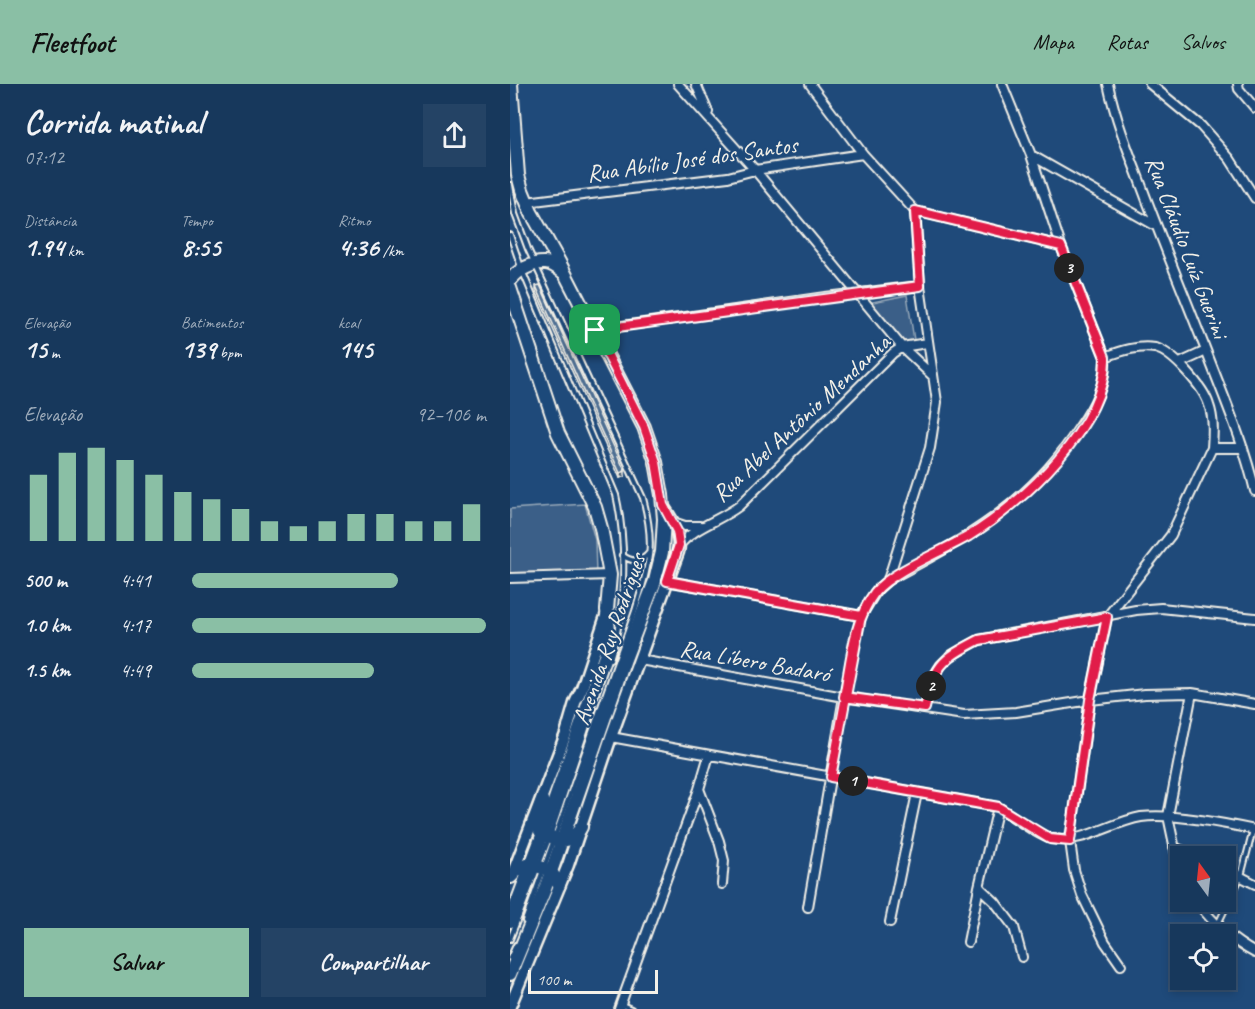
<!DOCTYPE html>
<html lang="pt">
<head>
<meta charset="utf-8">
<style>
  :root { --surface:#17385c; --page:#244365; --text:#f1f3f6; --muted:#9eacbb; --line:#365272; --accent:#8abfa5 }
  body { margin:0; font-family:Caveat,sans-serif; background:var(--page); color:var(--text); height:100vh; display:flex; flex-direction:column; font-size:22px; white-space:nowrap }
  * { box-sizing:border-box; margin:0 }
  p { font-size:20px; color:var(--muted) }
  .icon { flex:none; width:33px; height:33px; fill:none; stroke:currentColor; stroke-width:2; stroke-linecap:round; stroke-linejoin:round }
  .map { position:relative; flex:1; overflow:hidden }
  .drawer { display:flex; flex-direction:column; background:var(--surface); width:510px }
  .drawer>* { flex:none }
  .needle { width:39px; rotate:345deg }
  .buttons { position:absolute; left:660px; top:762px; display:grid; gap:12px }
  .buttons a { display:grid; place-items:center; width:66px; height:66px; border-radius:0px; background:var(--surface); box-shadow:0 3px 9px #0003,0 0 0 2px var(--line); font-size:30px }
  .scale { position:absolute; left:18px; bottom:15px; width:130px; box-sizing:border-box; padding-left:6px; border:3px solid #f4f1e8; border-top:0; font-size:16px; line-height:21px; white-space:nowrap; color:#f4f1e8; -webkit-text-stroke:4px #1f4a7a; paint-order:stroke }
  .pin { position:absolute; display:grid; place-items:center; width:51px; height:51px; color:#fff; margin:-26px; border-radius:12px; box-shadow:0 3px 9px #0006 }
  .km { position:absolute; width:30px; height:30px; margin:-15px; border-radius:50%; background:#222; color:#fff; font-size:16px; line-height:30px; text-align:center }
  .round { display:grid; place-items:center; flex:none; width:63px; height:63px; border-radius:0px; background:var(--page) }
  .overview { display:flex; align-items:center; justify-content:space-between; height:102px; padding:0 24px }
  h1 { font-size:33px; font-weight:800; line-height:45px }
  .stats { display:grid; grid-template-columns:repeat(3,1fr); gap:9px; height:102px; padding:6px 24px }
  .stats div { display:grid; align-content:center }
  .stats b { font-size:26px; font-weight:800 }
  .stats small { font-size:16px; font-weight:400 }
  .stats p { font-size:16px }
  .chart { height:168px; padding:12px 24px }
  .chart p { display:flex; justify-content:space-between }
  .chart svg { width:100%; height:108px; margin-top:6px; stroke:var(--accent); stroke-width:6 }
  .button { display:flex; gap:12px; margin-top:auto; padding:12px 24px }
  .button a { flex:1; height:69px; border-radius:0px; background:var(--accent); color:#111; font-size:24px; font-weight:800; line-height:69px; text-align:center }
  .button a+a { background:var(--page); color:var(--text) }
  ul { padding:0 24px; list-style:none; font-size:20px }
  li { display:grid; grid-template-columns:96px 72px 1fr; align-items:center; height:45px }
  li i { height:15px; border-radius:8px; background:var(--accent) }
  header { display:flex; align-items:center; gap:36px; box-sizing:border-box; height:84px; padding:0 30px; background:var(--accent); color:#111 }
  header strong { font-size:28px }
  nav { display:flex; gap:33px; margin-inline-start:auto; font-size:21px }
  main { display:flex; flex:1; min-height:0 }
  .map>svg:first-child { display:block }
  .green { fill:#3a5f88; stroke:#97a8b8; stroke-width:1.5 }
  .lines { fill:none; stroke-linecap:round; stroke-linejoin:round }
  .lane-casing { stroke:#f4f1e8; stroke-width:8 }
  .street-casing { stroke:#f4f1e8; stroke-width:12 }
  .secondary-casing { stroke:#f4f1e8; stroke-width:15 }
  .primary-casing { stroke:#f4f1e8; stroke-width:16 }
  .lane { stroke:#1f4a7a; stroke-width:4 }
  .street { stroke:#1f4a7a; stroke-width:8 }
  .secondary { stroke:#1f4a7a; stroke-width:10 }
  .primary { stroke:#1f4a7a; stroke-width:12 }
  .wall { fill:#425f7e; stroke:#f4f1e8; stroke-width:1.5 }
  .shaded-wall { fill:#364d66; stroke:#f4f1e8; stroke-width:1.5 }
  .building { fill:#4d6e92; stroke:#f4f1e8; stroke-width:1.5 }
  .route-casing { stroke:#fff; stroke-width:12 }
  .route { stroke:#e11d48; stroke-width:8 }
  .labels { text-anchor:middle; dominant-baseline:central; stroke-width:4.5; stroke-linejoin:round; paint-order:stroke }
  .street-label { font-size:24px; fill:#f4f1e8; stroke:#1f4a7a }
</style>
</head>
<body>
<header>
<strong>Fleetfoot</strong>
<nav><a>Mapa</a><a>Rotas</a><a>Salvos</a></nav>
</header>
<main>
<section class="drawer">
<div class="overview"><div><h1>Corrida matinal</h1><p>07:12</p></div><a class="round"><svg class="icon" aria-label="share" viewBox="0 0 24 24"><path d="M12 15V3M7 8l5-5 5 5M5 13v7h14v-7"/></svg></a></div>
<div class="stats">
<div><p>Distância</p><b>1.94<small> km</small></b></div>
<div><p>Tempo</p><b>8:55</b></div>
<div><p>Ritmo</p><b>4:36<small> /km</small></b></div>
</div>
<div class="stats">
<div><p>Elevação</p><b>15<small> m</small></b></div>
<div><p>Batimentos</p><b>139<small> bpm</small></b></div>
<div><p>kcal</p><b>145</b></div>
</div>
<div class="chart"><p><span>Elevação</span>92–106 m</p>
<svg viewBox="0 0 160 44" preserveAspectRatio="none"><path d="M5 44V17M15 44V8M25 44V6M35 44V11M45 44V17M55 44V24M65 44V27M75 44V31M85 44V36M95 44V38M105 44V36M115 44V33M125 44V33M135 44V36M145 44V36M155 44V29"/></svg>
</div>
<ul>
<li><b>500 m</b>4:41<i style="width:70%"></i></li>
<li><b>1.0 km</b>4:17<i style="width:100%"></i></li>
<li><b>1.5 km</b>4:49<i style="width:62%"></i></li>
</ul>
<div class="button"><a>Salvar</a><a>Compartilhar</a></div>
</section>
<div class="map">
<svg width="745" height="925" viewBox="0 0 745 925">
  <rect width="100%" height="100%" fill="#1f4a7a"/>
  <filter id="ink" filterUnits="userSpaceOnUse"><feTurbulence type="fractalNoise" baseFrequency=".0167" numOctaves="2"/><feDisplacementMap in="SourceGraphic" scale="12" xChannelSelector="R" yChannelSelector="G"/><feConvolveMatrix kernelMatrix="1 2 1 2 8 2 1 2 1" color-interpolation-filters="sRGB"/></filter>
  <g filter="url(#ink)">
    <path class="green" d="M 397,211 L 404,256 L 391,258 L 358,219 Z
      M 75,420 L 85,456 L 86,491 L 0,495 L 0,425 Z"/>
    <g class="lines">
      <defs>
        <path id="lane" d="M 0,101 L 5,130 L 18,165 L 133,414 C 146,463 139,480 125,527 L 15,837
          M 0,151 L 12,186 L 106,411 C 117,460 116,527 100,575
          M 112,471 C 121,478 131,479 139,469
          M 708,840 L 731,792 L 743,746
          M 0,855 L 40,752 L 83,624
          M 0,874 L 6,861
          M 112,921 L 121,925"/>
        <path id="street" d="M 168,0 L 245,86 L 392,263 L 423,292
          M 186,0 L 198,28
          M 300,0 L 353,70 L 405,127 L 551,162
          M 598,0 C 605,33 617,64 629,95 C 652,158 678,220 702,282 C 718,323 735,364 745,407
          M 640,0 L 691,42 L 720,75 L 745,114
          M 728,0 L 729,5 L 745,24
          M 521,71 L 646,142
          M 16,118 L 218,93 L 245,86 L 353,70
          M 85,246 L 315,213 L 410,202
          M 595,273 C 611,267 628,261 645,264 C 663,268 694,304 699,321 C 704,335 703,349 702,364 L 661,451 L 597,533 L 580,616 L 560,757 L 564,786 L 572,811 L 595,858 L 611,881
          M 670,279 L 696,267
          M 702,364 L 733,364
          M 163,438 L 175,442 L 190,442
          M 169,461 C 186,442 209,437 229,422 L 383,269 L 392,263 L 417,259
          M 0,494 L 100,491
          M 378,496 C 456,455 520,420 569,344 C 585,321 596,301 595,273 L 551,162 L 521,71 L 492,0
          M 157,497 L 351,532
          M 130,576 L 334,613 L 454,631 L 506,628 L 580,616 L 635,610 L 682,609 L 745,620
          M 415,624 L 423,594 L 431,581 L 440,572 L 469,556 L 626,526 L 651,524 L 745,534
          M 101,653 L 488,723 C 501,731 530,753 543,755 C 572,760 602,738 631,733 C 663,729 713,739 745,746
          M 189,705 L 209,757 L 214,777 L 212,800
          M 664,763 L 686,772
          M 716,785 L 745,800
          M 670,789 L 658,732 L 682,609
          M 469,803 L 485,818 L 504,843 L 512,873
          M 687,818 C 703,839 721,856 745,869
          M 298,823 L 334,613 L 351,532 L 367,506 L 378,496 L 420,364 L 427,318 L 410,202 L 405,127
          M 380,838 L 407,709
          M 458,858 L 469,803 L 488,723
          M 109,925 L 189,705 L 199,671"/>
        <path id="secondary" d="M 2,791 L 56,650 L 65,619 L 72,604 L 96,532
          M 0,922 L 58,781 L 101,653 L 168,468 C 172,450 163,437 153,422"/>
        <path id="primary" d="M 0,197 C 6,187 23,178 35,179 C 42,179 48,184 53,188
          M 0,204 L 48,349 L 85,423 L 91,444 L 100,491 L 97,526 L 99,547 L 95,572 L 33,749 L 0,837
          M 32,716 L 26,735 L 30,747 C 47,757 60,763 71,743
          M 1,793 C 16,775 21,780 41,787 L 49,801
          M 0,890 L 35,805 L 115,575 L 145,497 L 152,468 L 154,435 L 152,411 L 146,378 L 134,343 L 49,178 L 21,128 L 12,106 L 8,91 L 1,0"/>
      </defs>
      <use href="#lane" class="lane-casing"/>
      <use href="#street" class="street-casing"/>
      <use href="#secondary" class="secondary-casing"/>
      <use href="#primary" class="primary-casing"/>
      <use href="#lane" class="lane"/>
      <use href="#street" class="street"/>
      <use href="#secondary" class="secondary"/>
      <use href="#primary" class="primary"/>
    </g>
    <path class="wall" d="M 26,202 L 115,392 L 110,394 L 26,207 Z"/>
    <path class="shaded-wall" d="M 115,387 L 115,392 L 110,394 L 110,389 Z"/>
    <path class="building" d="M 30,201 L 115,387 L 110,389 L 26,202 Z"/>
  </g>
  <g class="lines" filter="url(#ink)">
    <defs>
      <path id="route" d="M 85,246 L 134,343 L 146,378 L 153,421 L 167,447 L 169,461 L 157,497 L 351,532 L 321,693 L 488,723 L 540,755 L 560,757 L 580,616 L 597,533 L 469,556 C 430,576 425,582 415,624 L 334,613 C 341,578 343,537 365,508 C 382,487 433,467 459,452 C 513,419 597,341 595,273 L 551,162 L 405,127 L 410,202 L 85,246"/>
    </defs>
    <use href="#route" class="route-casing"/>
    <use href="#route" class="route"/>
  </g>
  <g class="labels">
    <g class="street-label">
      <text transform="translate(182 75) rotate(-8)">Rua Abílio José dos Santos</text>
      <text transform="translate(677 163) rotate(69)">Rua Cláudio Luíz Guerini</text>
      <text transform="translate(291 334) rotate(-43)">Rua Abel Antônio Mendanha</text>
      <text transform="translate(99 555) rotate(-71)">Avenida Ruy Rodrigues</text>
      <text transform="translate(245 577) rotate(10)">Rua Líbero Badaró</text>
    </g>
  </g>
</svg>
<div class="buttons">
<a><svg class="needle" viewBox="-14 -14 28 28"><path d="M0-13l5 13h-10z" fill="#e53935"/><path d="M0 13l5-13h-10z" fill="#9eacbb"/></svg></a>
<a><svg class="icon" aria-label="locate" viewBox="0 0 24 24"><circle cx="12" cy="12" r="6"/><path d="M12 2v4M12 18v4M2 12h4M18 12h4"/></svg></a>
</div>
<div class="scale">100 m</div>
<div class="pin" style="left:85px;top:246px;background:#1e9e55"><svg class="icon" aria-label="arrive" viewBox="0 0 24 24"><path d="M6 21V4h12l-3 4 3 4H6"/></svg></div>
<b class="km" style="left:343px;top:697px">1</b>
<b class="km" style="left:421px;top:602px">2</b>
<b class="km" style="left:559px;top:184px">3</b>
</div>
</main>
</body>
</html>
